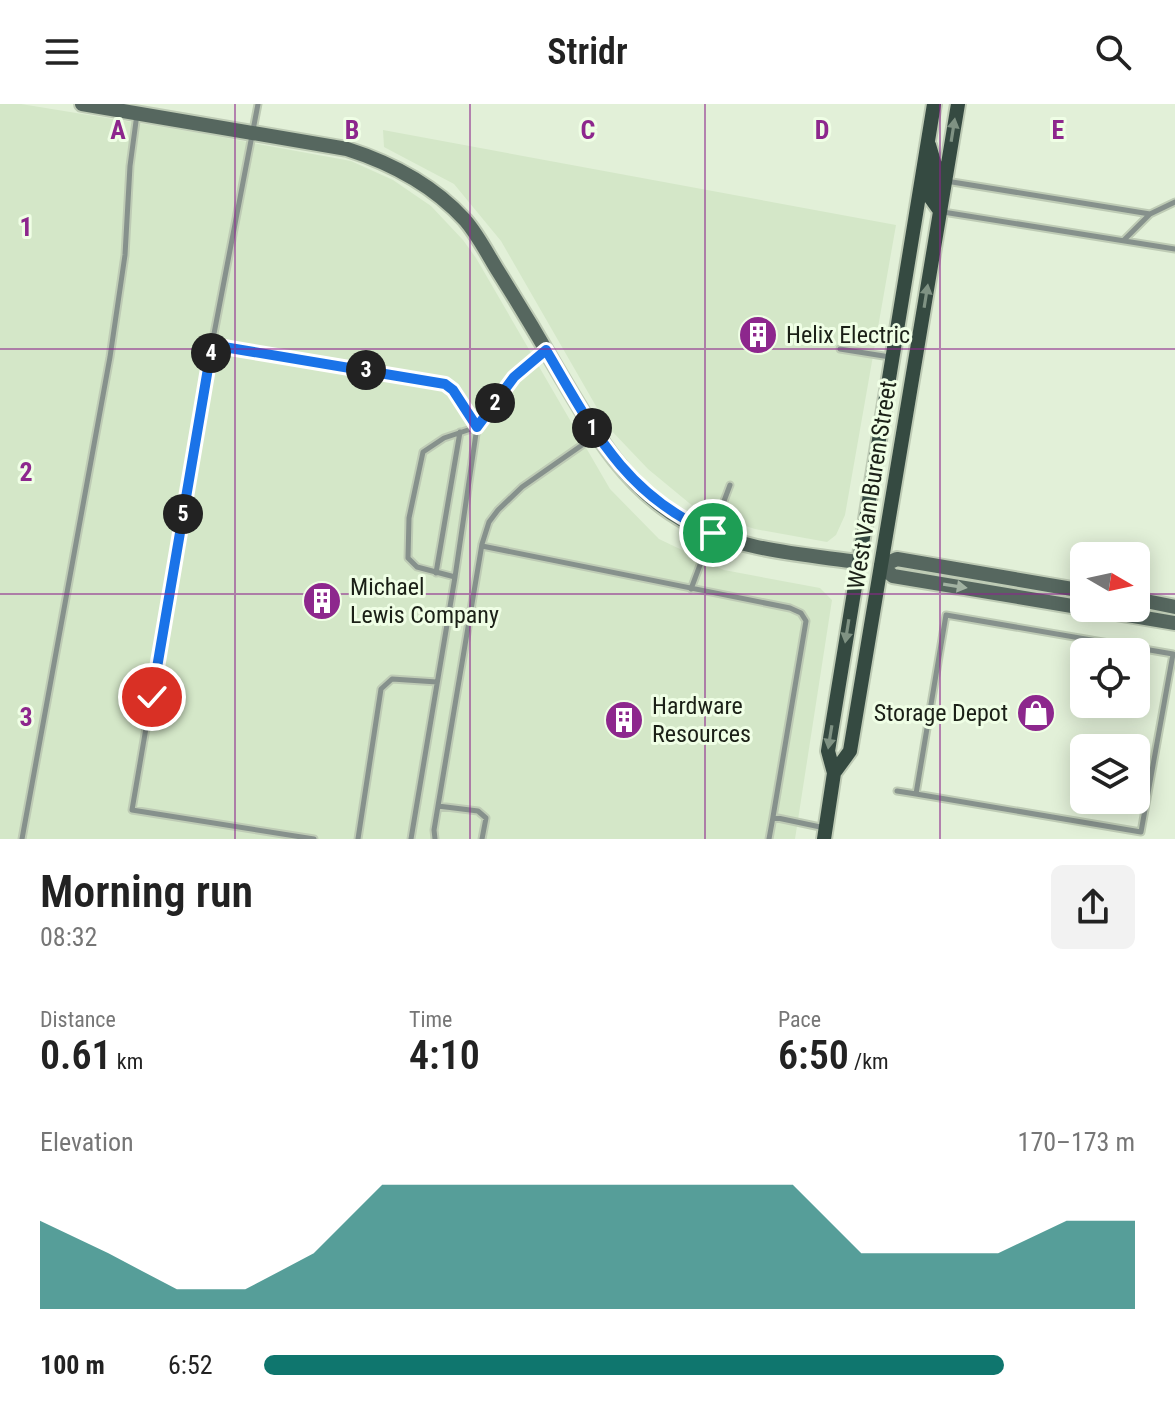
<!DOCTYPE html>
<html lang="en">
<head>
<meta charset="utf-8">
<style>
  :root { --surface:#fff; --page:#f2f2f2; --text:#222; --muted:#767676; --accent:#0f766e }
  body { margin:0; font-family:"Roboto Condensed",sans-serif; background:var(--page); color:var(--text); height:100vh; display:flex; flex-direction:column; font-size:30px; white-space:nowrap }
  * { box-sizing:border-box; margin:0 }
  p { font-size:26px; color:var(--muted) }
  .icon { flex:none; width:44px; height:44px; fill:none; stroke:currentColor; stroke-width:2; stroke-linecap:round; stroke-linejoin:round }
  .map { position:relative; height:735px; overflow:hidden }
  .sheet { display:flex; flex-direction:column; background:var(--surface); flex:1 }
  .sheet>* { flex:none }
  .needle { width:52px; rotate:99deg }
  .buttons { position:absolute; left:1070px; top:438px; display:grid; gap:16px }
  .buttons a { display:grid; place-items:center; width:80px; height:80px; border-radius:12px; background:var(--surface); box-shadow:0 4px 20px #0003; font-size:40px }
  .pin { position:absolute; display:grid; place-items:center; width:68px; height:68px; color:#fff; margin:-34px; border:4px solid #fff; border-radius:50%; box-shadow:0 2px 8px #0007 }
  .km { position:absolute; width:40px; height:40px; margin:-20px; border-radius:50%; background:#222; color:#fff; font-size:22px; line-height:40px; text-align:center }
  .round { display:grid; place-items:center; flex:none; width:84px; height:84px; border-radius:12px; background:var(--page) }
  .headline { display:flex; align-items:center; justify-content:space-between; height:136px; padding:0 40px }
  h1 { font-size:44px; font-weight:600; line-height:60px }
  .stats { display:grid; grid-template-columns:repeat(3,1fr); gap:12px; height:136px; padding:8px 40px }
  .stats div { display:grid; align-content:center }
  .stats b { font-size:40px; font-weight:600 }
  .stats small { font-size:22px; font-weight:400 }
  .stats p { font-size:22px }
  .chart { height:224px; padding:16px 40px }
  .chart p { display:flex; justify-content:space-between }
  .chart svg { width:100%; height:144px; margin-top:8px; fill:var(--accent); opacity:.7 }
  ul { padding:0 40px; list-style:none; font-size:26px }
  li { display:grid; grid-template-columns:128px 96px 1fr; align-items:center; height:60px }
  li i { height:20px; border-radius:10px; background:var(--accent) }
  header { display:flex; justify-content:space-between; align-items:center; height:104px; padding:0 40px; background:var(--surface); font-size:36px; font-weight:600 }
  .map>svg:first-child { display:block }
  .built { fill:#d4e7c8 }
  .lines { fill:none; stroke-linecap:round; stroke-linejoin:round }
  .lane-casing { stroke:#becbb5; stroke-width:9 }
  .secondary-casing { stroke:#becbb5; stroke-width:18 }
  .primary-casing { stroke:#becbb5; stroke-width:18 }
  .lane { stroke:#86918c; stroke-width:5 }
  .secondary { stroke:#56675f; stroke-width:14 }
  .primary { stroke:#354a41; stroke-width:14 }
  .oneway { fill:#7f9283 }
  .oneway2 { fill:#a2b2a2 }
  .route-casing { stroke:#fff; stroke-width:16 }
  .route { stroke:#1a73e8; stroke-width:10 }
  .grid { fill:none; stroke:#8d278d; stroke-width:2; stroke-opacity:0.55 }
  .labels { text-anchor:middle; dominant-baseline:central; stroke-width:6; stroke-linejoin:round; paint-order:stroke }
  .poi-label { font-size:24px; fill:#1b2017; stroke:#effee5; text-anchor:start }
  .street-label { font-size:24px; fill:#1b2017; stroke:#effee5 }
  .grid-label { font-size:26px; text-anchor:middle; font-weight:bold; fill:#8d278d; stroke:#effee5; stroke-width:6; stroke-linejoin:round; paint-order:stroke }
</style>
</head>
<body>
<header><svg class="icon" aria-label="menu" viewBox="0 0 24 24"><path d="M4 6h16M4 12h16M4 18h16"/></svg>Stridr<svg class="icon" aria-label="search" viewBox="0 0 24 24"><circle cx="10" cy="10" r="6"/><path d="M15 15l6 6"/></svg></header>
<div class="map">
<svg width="1175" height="735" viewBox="0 0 1175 735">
  <rect width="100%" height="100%" fill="#e2f0d8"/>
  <path class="built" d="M 0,0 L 21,0 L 199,29 L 351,57 L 393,76 L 431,102 L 463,136 L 476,154 L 610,385 L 659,435 L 724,466 L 820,484 L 832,496 L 795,735 L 0,735 Z
    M 383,26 L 896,121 L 845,411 L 836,431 L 827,438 L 755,425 L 700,408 L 648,365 L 608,323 L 501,137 L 454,80 L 384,43 Z"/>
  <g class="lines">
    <defs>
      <path id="lane" d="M 258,0 L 208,261 L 132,706 L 314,735
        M 946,77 L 1150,110
        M 943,108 L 1175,145
        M 1124,136 L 1150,110 L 1175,98
        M 212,241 L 431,277 C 456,283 464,302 477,323 L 455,473
        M 840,245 L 890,253
        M 482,442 L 790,504 L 801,509 L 806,517 L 773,713
        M 436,469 L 460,328
        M 691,485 L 730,381
        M 897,687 L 916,690 L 1141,728 L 1173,550 L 946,511 L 916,690
        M 438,702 L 478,707 L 486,714 L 482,735
        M 22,735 L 110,253 L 125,151 L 130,62 L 137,10
        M 358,735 L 381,585 L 392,575 L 437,578
        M 411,735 L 455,473 L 417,463 L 408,454 L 409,414 L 423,348 L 444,334 L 477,323 L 514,273 L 545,247
        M 435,735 L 434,726 L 438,702 L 482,440 L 489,418 L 498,406 L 522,383 L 595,332
        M 769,735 L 773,713 L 825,724"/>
      <path id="secondary" d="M 82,0 L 347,45 C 391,59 433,81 465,116 C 478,131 488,151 498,167 C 520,202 541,237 561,272 C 594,328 627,386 686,418 C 738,446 800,450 857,458
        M 1084,487 L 897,455 L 881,462 L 893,472 L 1084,504
        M 1136,495 L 1175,503
        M 1086,504 L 1175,519"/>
      <path id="primary" d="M 929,41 L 935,61 L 930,93 L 940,107
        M 834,669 L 850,647 L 958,0
        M 824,735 L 834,669 L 828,647 L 934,0"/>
    </defs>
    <use href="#lane" class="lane-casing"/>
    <use href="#secondary" class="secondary-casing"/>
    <use href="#primary" class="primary-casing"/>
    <use href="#lane" class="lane"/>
    <use href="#secondary" class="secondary"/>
    <use href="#primary" class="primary"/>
  </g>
  <defs><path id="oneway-solid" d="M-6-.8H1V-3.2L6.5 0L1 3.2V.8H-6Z" transform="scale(2)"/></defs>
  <g class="oneway">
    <use href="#oneway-solid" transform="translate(953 26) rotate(-81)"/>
    <use href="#oneway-solid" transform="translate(926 192) rotate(-81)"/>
    <use href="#oneway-solid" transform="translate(847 527) rotate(99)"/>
    <use href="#oneway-solid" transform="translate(830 633) rotate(99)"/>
  </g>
  <use class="oneway2" href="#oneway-solid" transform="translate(955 482) rotate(9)"/>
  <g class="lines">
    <defs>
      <path id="route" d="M 152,593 L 212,241 L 445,280 L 453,286 L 477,323 L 514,273 L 546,246 C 592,324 625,392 713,429"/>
    </defs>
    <use href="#route" class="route-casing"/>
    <use href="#route" class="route"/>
  </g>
  <path class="grid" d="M 235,0 L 235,735M 470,0 L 470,735M 705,0 L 705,735M 940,0 L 940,735M 0,245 L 1175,245M 0,490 L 1084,490M 1136,490 L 1175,490"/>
  <defs>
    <symbol id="building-disc" viewBox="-11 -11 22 22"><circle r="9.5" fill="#8d278d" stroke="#effee5"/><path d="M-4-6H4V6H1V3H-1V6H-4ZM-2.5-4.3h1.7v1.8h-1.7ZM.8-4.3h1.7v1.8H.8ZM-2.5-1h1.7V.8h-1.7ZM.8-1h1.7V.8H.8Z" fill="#fff"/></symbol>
    <symbol id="shop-disc" viewBox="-11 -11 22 22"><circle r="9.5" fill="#8d278d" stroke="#effee5"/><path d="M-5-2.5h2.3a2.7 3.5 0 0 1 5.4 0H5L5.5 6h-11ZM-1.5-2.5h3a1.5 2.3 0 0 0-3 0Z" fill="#fff"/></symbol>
  </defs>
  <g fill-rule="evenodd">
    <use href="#building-disc" x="736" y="209" width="44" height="44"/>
    <use href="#building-disc" x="300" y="475" width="44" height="44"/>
    <use href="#shop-disc" x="1014" y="587" width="44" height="44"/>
    <use href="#building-disc" x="602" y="594" width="44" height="44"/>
  </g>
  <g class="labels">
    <g class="poi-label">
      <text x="786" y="231">Helix Electric</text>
      <text x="350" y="483">Michael<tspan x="350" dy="28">Lewis Company</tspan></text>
      <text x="652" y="602">Hardware<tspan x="652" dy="28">Resources</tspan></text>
      <text x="1008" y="609" text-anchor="end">Storage Depot</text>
    </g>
    <g class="street-label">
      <text transform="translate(872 381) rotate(-81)">West Van Buren Street</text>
    </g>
  </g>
  <g class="grid-label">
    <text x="118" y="35">A</text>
    <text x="352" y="35">B</text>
    <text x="588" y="35">C</text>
    <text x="822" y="35">D</text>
    <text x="1058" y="35">E</text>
    <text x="26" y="132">1</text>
    <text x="26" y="377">2</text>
    <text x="26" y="622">3</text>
  </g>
</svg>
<div class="buttons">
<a><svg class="needle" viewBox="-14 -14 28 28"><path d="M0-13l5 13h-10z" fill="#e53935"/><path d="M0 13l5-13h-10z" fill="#767676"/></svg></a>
<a><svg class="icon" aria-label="locate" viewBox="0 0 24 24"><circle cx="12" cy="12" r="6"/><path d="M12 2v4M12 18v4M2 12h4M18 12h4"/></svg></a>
<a><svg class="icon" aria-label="layers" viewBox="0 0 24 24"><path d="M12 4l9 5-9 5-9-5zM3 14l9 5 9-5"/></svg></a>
</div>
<div class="pin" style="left:713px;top:429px;background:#1e9e55"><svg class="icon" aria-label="arrive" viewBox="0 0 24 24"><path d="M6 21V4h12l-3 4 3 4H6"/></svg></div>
<div class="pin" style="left:152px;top:593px;background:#d93025"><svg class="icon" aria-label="check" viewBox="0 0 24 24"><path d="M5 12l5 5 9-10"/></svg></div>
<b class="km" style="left:592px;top:324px">1</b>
<b class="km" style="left:495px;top:299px">2</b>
<b class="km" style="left:366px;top:266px">3</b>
<b class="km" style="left:211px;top:249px">4</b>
<b class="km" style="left:183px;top:410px">5</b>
</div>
<section class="sheet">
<div class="headline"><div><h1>Morning run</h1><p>08:32</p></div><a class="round"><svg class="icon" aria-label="share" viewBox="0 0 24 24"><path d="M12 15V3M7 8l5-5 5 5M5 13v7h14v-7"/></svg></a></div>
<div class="stats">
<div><p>Distance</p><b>0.61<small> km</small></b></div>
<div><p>Time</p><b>4:10</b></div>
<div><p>Pace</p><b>6:50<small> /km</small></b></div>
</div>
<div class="chart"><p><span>Elevation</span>170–173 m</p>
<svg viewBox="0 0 160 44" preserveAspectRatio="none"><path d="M0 44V17L10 27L20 38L30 38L40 27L50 6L60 6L70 6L80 6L90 6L100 6L110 6L120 27L130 27L140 27L150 17L160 17V44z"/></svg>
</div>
<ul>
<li><b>100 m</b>6:52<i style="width:85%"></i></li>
</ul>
</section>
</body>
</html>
